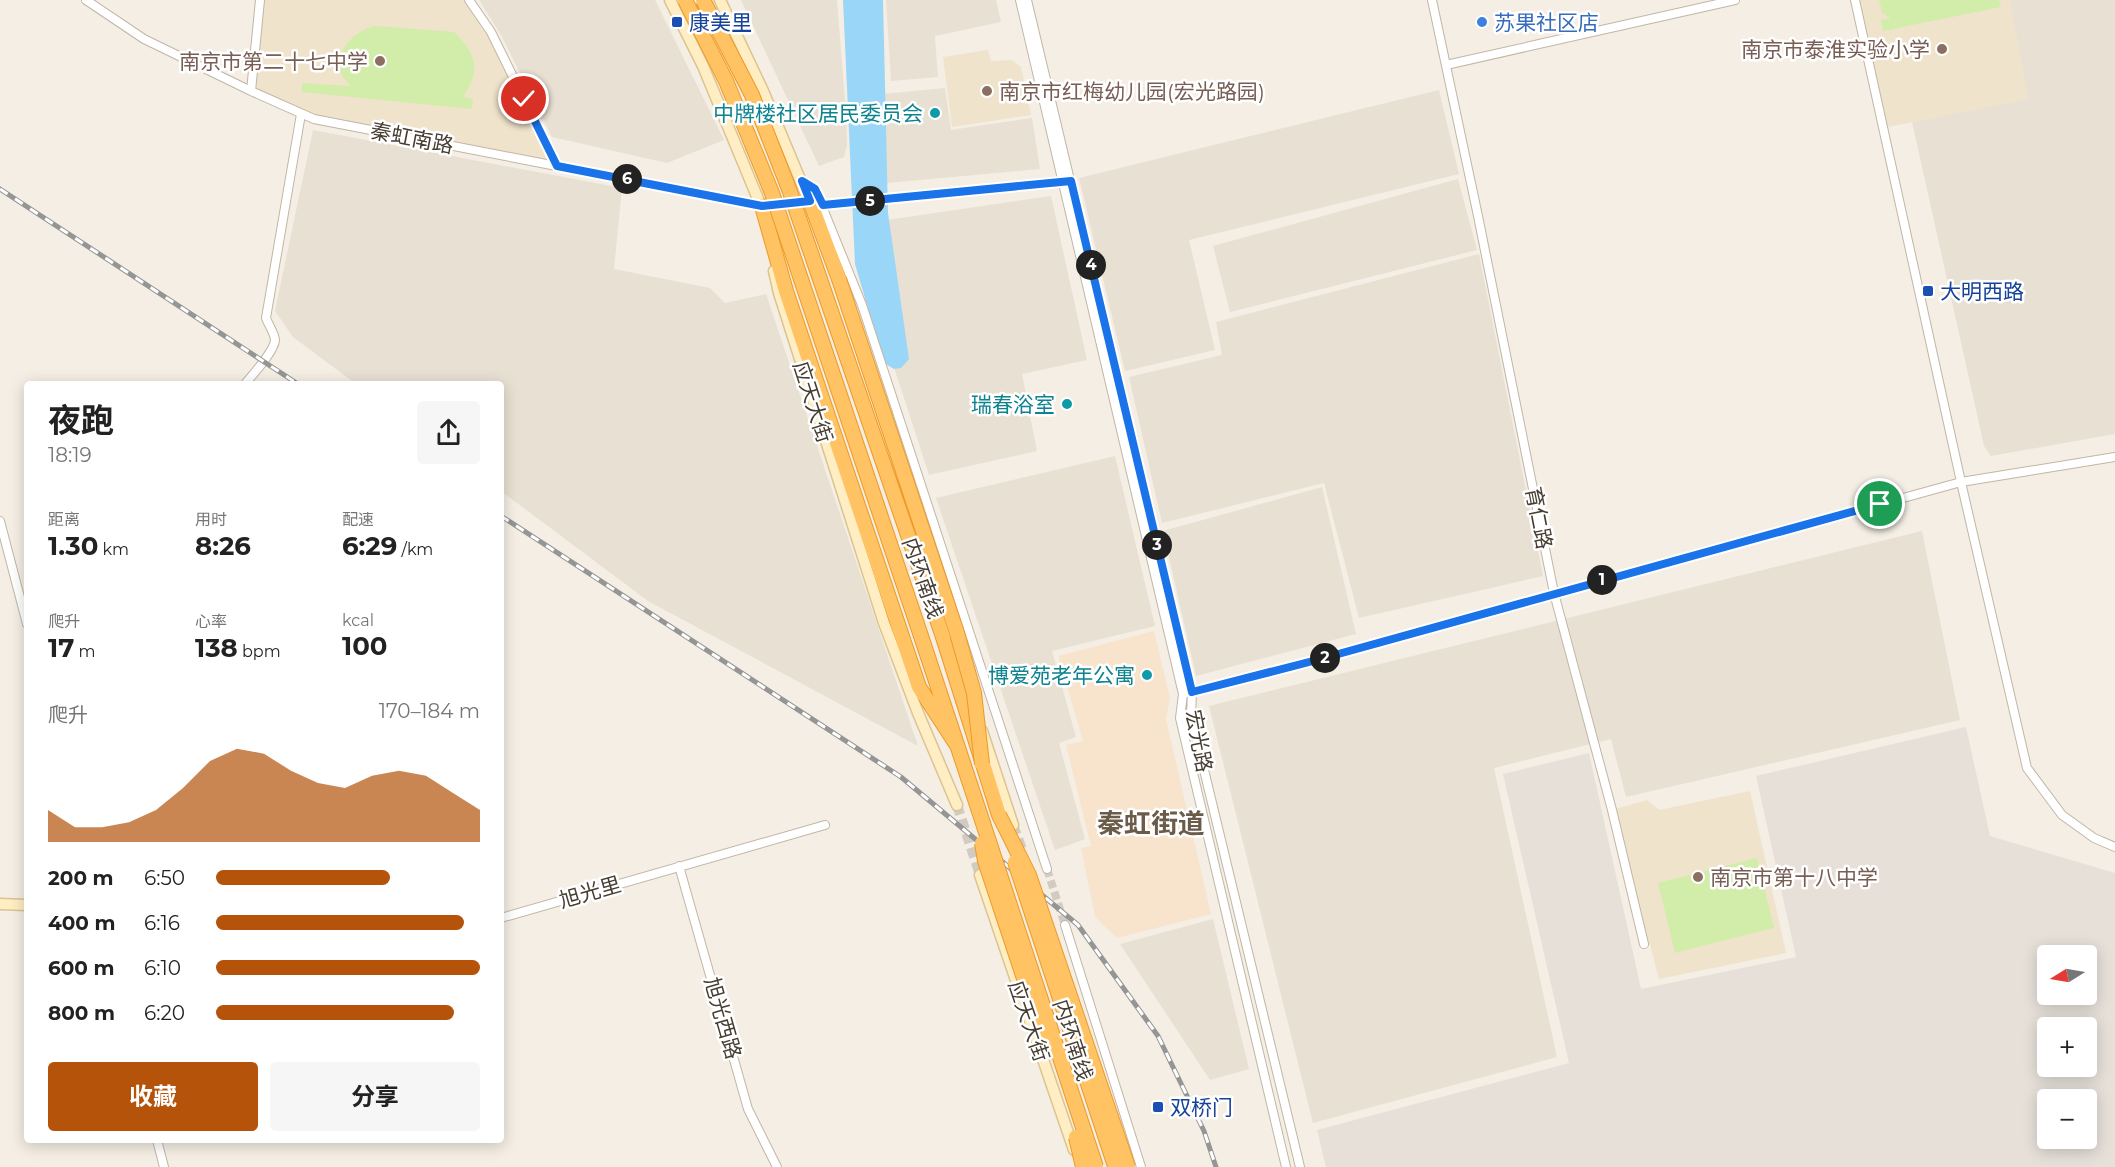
<!DOCTYPE html>
<html lang="zh">
<head>
<meta charset="utf-8">
<style>
  :root { --surface:#fff; --page:#f6f6f6; --text:#222; --muted:#767676; --accent:#b45309 }
  body { margin:0; font-family:Montserrat,"Noto Sans SC",sans-serif; background:var(--page); color:var(--text); height:100vh; display:flex; flex-direction:column; font-size:22px; white-space:nowrap }
  * { box-sizing:border-box; margin:0 }
  p { font-size:20px; color:var(--muted) }
  .icon { flex:none; width:33px; height:33px; fill:none; stroke:currentColor; stroke-width:2; stroke-linecap:round; stroke-linejoin:round }
  .map { position:relative; flex:1; overflow:hidden }
  .sheet { position:absolute; left:24px; top:381px; width:480px; height:762px; display:flex; flex-direction:column; background:var(--surface); border-radius:6px; box-shadow:0 3px 15px #0003 }
  .sheet>* { flex:none }
  .needle { width:39px; rotate:259deg }
  .controls { position:absolute; left:2037px; top:945px; display:grid; gap:12px }
  .controls a { display:grid; place-items:center; width:60px; height:60px; border-radius:6px; background:var(--surface); box-shadow:0 3px 15px #0003; font-size:30px }
  .pin { position:absolute; display:grid; place-items:center; width:51px; height:51px; color:#fff; margin:-26px; border:3px solid #fff; border-radius:50%; box-shadow:0 2px 6px #0007 }
  .km { position:absolute; width:30px; height:30px; margin:-15px; border-radius:50%; background:#222; color:#fff; font-size:16px; line-height:30px; text-align:center }
  .round { display:grid; place-items:center; flex:none; width:63px; height:63px; border-radius:6px; background:var(--page) }
  .headline { display:flex; align-items:center; justify-content:space-between; height:102px; padding:0 24px }
  h1 { font-size:33px; font-weight:700; line-height:45px }
  .figures { display:grid; grid-template-columns:repeat(3,1fr); gap:9px; height:102px; padding:6px 24px }
  .figures div { display:grid; align-content:center }
  .figures b { font-size:26px; font-weight:700 }
  .figures small { font-size:16px; font-weight:400 }
  .figures p { font-size:16px }
  .chart { height:168px; padding:12px 24px }
  .chart p { display:flex; justify-content:space-between }
  .chart svg { width:100%; height:108px; margin-top:6px; fill:var(--accent); opacity:.7 }
  .cta { display:flex; gap:12px; margin-top:auto; padding:12px 24px }
  .cta a { flex:1; height:69px; border-radius:6px; background:var(--accent); color:#fff; font-size:24px; font-weight:700; line-height:69px; text-align:center }
  .cta a+a { background:var(--page); color:var(--text) }
  ul { padding:0 24px; list-style:none; font-size:20px }
  li { display:grid; grid-template-columns:96px 72px 1fr; align-items:center; height:45px }
  li i { height:15px; border-radius:8px; background:var(--accent) }
  .map>svg:first-child { display:block }
  .residential { fill:#e8e0d2 }
  .commercial { fill:#f8e4cd }
  .industrial { fill:#e6e0d9; fill-rule:evenodd }
  .education { fill:#efe3cc }
  .green { fill:#d2eda9 }
  .water { fill:#9ad6f7 }
  .lines { fill:none; stroke-linecap:round; stroke-linejoin:round }
  .street-tunnel { stroke:#d1cbc1; stroke-width:8; stroke-dasharray:8 4; stroke-linecap:butt }
  .secondary-tunnel { stroke:#d1cbc1; stroke-width:10; stroke-dasharray:10 5; stroke-linecap:butt }
  .street-casing { stroke:#c0b6a6; stroke-width:10 }
  .secondary-casing { stroke:#dcc491; stroke-width:13 }
  .highway-casing { stroke:#ed9925; stroke-width:16 }
  .street { stroke:#fff; stroke-width:8 }
  .secondary { stroke:#ffedc3; stroke-width:10 }
  .highway { stroke:#ffc364; stroke-width:14 }
  .rail-casing { stroke:#959595; stroke-width:5 }
  .rail { stroke:#fff; stroke-width:3; stroke-dasharray:9; stroke-linecap:butt }
  .highway-bridge-casing { stroke:#ed9925; stroke-width:16; stroke-linecap:butt }
  .highway-bridge { stroke:#ffc364; stroke-width:14 }
  .route-casing { stroke:#fff; stroke-width:12 }
  .route { stroke:#1a73e8; stroke-width:8 }
  .transit-dot { fill:#1a4fb4; stroke:#fff; stroke-width:2 }
  .shop-dot { fill:#3f7fe0; stroke:#fff; stroke-width:2 }
  .education-dot { fill:#8d6e63; stroke:#fff; stroke-width:2 }
  .culture-dot { fill:#0f9aa8; stroke:#fff; stroke-width:2 }
  .labels { text-anchor:middle; dominant-baseline:central; stroke-width:5; stroke-linejoin:round; paint-order:stroke }
  .transit-label { font-size:21px; fill:#164399; stroke:#fff; text-anchor:start }
  .shop-label { font-size:21px; fill:#366cbe; stroke:#fff; text-anchor:start }
  .education-label { font-size:21px; fill:#785e54; stroke:#fff; text-anchor:end }
  .culture-label { font-size:21px; fill:#0d838f; stroke:#fff; text-anchor:end }
  .street-label { font-size:21px; fill:#473e33; stroke:#fff }
  .district-label { font-size:27px; font-weight:bold; fill:#6b5c4a; stroke:#fff }
</style>
</head>
<body>
<div class="map">
<svg width="2115" height="1167" viewBox="0 0 2115 1167">
  <rect width="100%" height="100%" fill="#f4eee4"/>
  <path class="residential" d="M 479,0 L 655,0 L 724,140 L 667,163 L 552,137 L 501,35 Z
    M 741,0 L 837,0 L 846,113 L 847,145 L 844,157 L 819,166 Z
    M 886,0 L 996,0 L 1001,22 L 935,36 L 938,77 L 891,81 Z
    M 1885,0 L 2115,0 L 2115,434 L 1991,456 L 1984,446 Z
    M 945,88 L 951,130 L 1032,118 L 1040,169 L 887,183 L 883,94 Z
    M 1439,90 L 1459,174 L 1189,240 L 1215,350 L 1125,371 L 1079,178 Z
    M 313,130 L 622,188 L 614,269 L 710,288 L 725,303 L 766,294 L 918,746 L 648,601 L 501,491 L 501,384 L 356,384 L 293,337 L 275,311 Z
    M 1458,179 L 1477,250 L 1230,312 L 1213,246 Z
    M 1051,196 L 1087,360 L 1022,374 L 1037,451 L 929,475 L 892,361 L 887,220 Z
    M 1479,254 L 1543,576 L 1359,618 L 1324,483 L 1162,523 L 1129,377 L 1222,355 L 1216,322 Z
    M 1115,456 L 1155,626 L 1052,651 L 1076,737 L 1059,743 L 1085,839 L 1055,850 L 936,498 Z
    M 1322,487 L 1356,634 L 1196,676 L 1163,531 Z
    M 1922,531 L 1960,720 L 1626,797 L 1611,739 L 1494,768 L 1557,1057 L 1313,1123 L 1209,706 Z
    M 1213,919 L 1249,1069 L 1210,1080 L 1120,944 Z"/>
  <path class="commercial" d="M 1154,631 L 1170,698 L 1166,719 L 1211,914 L 1117,938 L 1095,917 L 1081,848 L 1091,846 L 1066,745 L 1083,741 L 1058,656 Z"/>
  <path class="industrial" d="M 1966,727 L 1990,836 L 2115,873 L 2115,1167 L 1326,1167 L 1317,1130 L 1569,1063 L 1503,774 L 1589,753 L 1641,989 L 1796,957 L 1756,776 ZM 2048,956 L 2086,956 L 2086,994 L 2048,994 ZM 2048,1028 L 2086,1028 L 2086,1066 L 2048,1066 ZM 2048,1100 L 2086,1100 L 2086,1138 L 2048,1138 Z"/>
  <path class="education" d="M 260,0 L 469,0 L 491,32 L 557,166 L 314,119 L 251,91 Z
    M 1855,0 L 2010,0 L 2028,99 L 1883,128 Z
    M 988,50 L 991,61 L 1012,60 L 1021,67 L 1031,115 L 952,127 L 943,57 Z
    M 1750,791 L 1786,953 L 1659,979 L 1650,944 L 1644,944 L 1612,810 L 1647,800 L 1659,810 Z"/>
  <path class="green" d="M 1879,0 L 1999,0 L 2001,7 L 1883,31 L 1881,20 L 1890,18 L 1882,12 Z
    M 376,26 L 454,32 C 477,53 481,72 463,97 L 473,99 L 472,109 L 302,92 L 302,83 L 351,86 C 348,83 344,79 342,75 C 333,51 354,30 376,26 Z
    M 1757,858 L 1774,928 L 1675,953 L 1658,883 Z"/>
  <path class="water" d="M 843,0 L 883,0 L 888,213 L 909,359 L 901,368 L 894,369 L 884,363 L 855,264 Z"/>
  <g class="lines">
    <path class="street-tunnel" d="M 1047,869 L 1065,925"/>
    <path class="secondary-tunnel" d="M 957,805 L 980,875
      M 1013,825 L 1023,852"/>
    <defs>
      <path id="street" d="M 86,0 L 144,39 L 251,91 L 314,119 L 763,206
        M 469,0 L 491,32 L 557,166
        M 1020,0 L 1183,694 L 1180,718 L 1286,1167
        M 1027,0 L 1192,692 L 1191,716 L 1300,1167
        M 1432,0 L 1478,216 L 1554,593 L 1612,810 L 1644,944
        M 1855,0 L 1961,482 L 2027,768 L 2062,815 L 2094,838 L 2115,847
        M 1446,65 L 1735,0
        M 251,91 L 260,0
        M 802,181 L 815,189 L 862,305 L 1047,869
        M 823,205 L 1066,181
        M 245,384 C 253,374 274,352 275,340 C 275,334 268,324 266,318 L 301,114
        M 0,521 L 27,624
        M 1187,693 L 1313,661 L 1961,482 L 2115,457
        M 679,866 L 748,1109 L 777,1167
        M 501,918 L 825,825
        M 1065,925 L 1141,1167
        M 157,1140 L 164,1167"/>
      <path id="secondary" d="M 670,0 L 703,66 L 763,211
        M 720,0 L 763,91 L 812,208
        M 774,271 L 779,293 L 884,623 L 918,713 L 957,805
        M 925,557 L 957,656
        M 982,731 L 1013,825
        M 980,875 L 1074,1150
        M 0,904 L 27,905"/>
      <path id="highway" d="M 810,201 L 839,279
        M 762,206 L 786,291 L 919,687 L 956,744
        M 921,636 L 978,808
        M 943,637 L 999,815"/>
    </defs>
    <use href="#street" class="street-casing"/>
    <use href="#secondary" class="secondary-casing"/>
    <use href="#highway" class="highway-casing"/>
    <use href="#street" class="street"/>
    <use href="#secondary" class="secondary"/>
    <use href="#highway" class="highway"/>
    <defs>
      <path id="rail" d="M 0,189 L 298,384
        M 501,516 L 901,777 L 1078,925 L 1158,1036 L 1204,1131 L 1216,1167"/>
    </defs>
    <use href="#rail" class="rail-casing"/>
    <use href="#rail" class="rail"/>
    <defs>
      <path id="highway-bridge" d="M 685,0 L 726,81 L 772,193 L 921,636
        M 703,0 L 752,95 L 789,189 L 943,637
        M 839,279 L 957,633 L 974,693 L 982,764
        M 978,808 L 1096,1167
        M 999,815 L 1029,875 L 1128,1167
        M 982,843 L 985,861 L 1045,1042
        M 1015,862 L 1115,1166
        M 1076,1137 L 1083,1167"/>
    </defs>
    <use href="#highway-bridge" class="highway-bridge-casing"/>
    <use href="#highway-bridge" class="highway-bridge"/>
  </g>
  <g class="lines">
    <defs>
      <path id="route" d="M 524,99 L 557,166 L 762,206 L 810,201 L 802,181 L 815,189 L 823,205 L 1071,181 L 1192,692 L 1313,661 L 1880,504"/>
    </defs>
    <use href="#route" class="route-casing"/>
    <use href="#route" class="route"/>
  </g>
  <g class="transit-dot">
    <rect x="671" y="16" width="12" height="12" rx="3"/>
    <rect x="1922" y="285" width="12" height="12" rx="3"/>
    <rect x="1152" y="1101" width="12" height="12" rx="3"/>
  </g>
  <circle class="shop-dot" cx="1482" cy="22" r="6"/>
  <g class="education-dot">
    <circle cx="1942" cy="49" r="6"/>
    <circle cx="380" cy="61" r="6"/>
    <circle cx="987" cy="91" r="6"/>
    <circle cx="1698" cy="877" r="6"/>
  </g>
  <g class="culture-dot">
    <circle cx="935" cy="113" r="6"/>
    <circle cx="1067" cy="404" r="6"/>
    <circle cx="1147" cy="675" r="6"/>
  </g>
  <g class="labels">
    <g class="transit-label">
      <text x="689" y="22">康美里</text>
      <text x="1940" y="291">大明西路</text>
      <text x="1170" y="1107">双桥门</text>
    </g>
    <g class="shop-label">
      <text x="1494" y="22">苏果社区店</text>
    </g>
    <g class="education-label">
      <text x="1930" y="49">南京市泰淮实验小学</text>
      <text x="368" y="61">南京市第二十七中学</text>
      <text x="999" y="91" text-anchor="start">南京市红梅幼儿园(宏光路园)</text>
      <text x="1710" y="877" text-anchor="start">南京市第十八中学</text>
    </g>
    <g class="culture-label">
      <text x="923" y="113">中牌楼社区居民委员会</text>
      <text x="1055" y="404">瑞春浴室</text>
      <text x="1135" y="675">博爱苑老年公寓</text>
    </g>
    <g class="street-label">
      <text transform="translate(412 138) rotate(11)">秦虹南路</text>
      <text transform="translate(813 402) rotate(72)">应天大街</text>
      <text transform="translate(1539 518) rotate(79)">育仁路</text>
      <text transform="translate(923 578) rotate(71)">内环南线</text>
      <text transform="translate(1199 741) rotate(79)">宏光路</text>
      <text transform="translate(590 892) rotate(-16)">旭光里</text>
      <text transform="translate(723 1018) rotate(74)">旭光西路</text>
      <text transform="translate(1029 1021) rotate(71)">应天大街</text>
      <text transform="translate(1073 1040) rotate(72)">内环南线</text>
    </g>
    <g class="district-label">
      <text x="1151" y="823">秦虹街道</text>
    </g>
  </g>
</svg>
<div class="controls">
<a><svg class="needle" viewBox="-14 -14 28 28"><path d="M0-13l5 13h-10z" fill="#e53935"/><path d="M0 13l5-13h-10z" fill="#767676"/></svg></a>
<a>+</a>
<a>−</a>
</div>
<div class="pin" style="left:1880px;top:504px;background:#1e9e55"><svg class="icon" aria-label="arrive" viewBox="0 0 24 24"><path d="M6 21V4h12l-3 4 3 4H6"/></svg></div>
<div class="pin" style="left:524px;top:99px;background:#d93025"><svg class="icon" aria-label="check" viewBox="0 0 24 24"><path d="M5 12l5 5 9-10"/></svg></div>
<b class="km" style="left:1602px;top:580px">1</b>
<b class="km" style="left:1325px;top:658px">2</b>
<b class="km" style="left:1157px;top:545px">3</b>
<b class="km" style="left:1091px;top:265px">4</b>
<b class="km" style="left:870px;top:201px">5</b>
<b class="km" style="left:627px;top:179px">6</b>
<section class="sheet">
<div class="headline"><div><h1>夜跑</h1><p>18:19</p></div><a class="round"><svg class="icon" aria-label="share" viewBox="0 0 24 24"><path d="M12 15V3M7 8l5-5 5 5M5 13v7h14v-7"/></svg></a></div>
<div class="figures">
<div><p>距离</p><b>1.30<small> km</small></b></div>
<div><p>用时</p><b>8:26</b></div>
<div><p>配速</p><b>6:29<small> /km</small></b></div>
</div>
<div class="figures">
<div><p>爬升</p><b>17<small> m</small></b></div>
<div><p>心率</p><b>138<small> bpm</small></b></div>
<div><p>kcal</p><b>100</b></div>
</div>
<div class="chart"><p><span>爬升</span>170–184 m</p>
<svg viewBox="0 0 160 44" preserveAspectRatio="none"><path d="M0 44V31L10 38L20 38L30 36L40 31L50 22L60 11L70 6L80 8L90 15L100 20L110 22L120 17L130 15L140 17L150 24L160 31V44z"/></svg>
</div>
<ul>
<li><b>200 m</b>6:50<i style="width:66%"></i></li>
<li><b>400 m</b>6:16<i style="width:94%"></i></li>
<li><b>600 m</b>6:10<i style="width:100%"></i></li>
<li><b>800 m</b>6:20<i style="width:90%"></i></li>
</ul>
<div class="cta"><a>收藏</a><a>分享</a></div>
</section>
</div>
</body>
</html>
